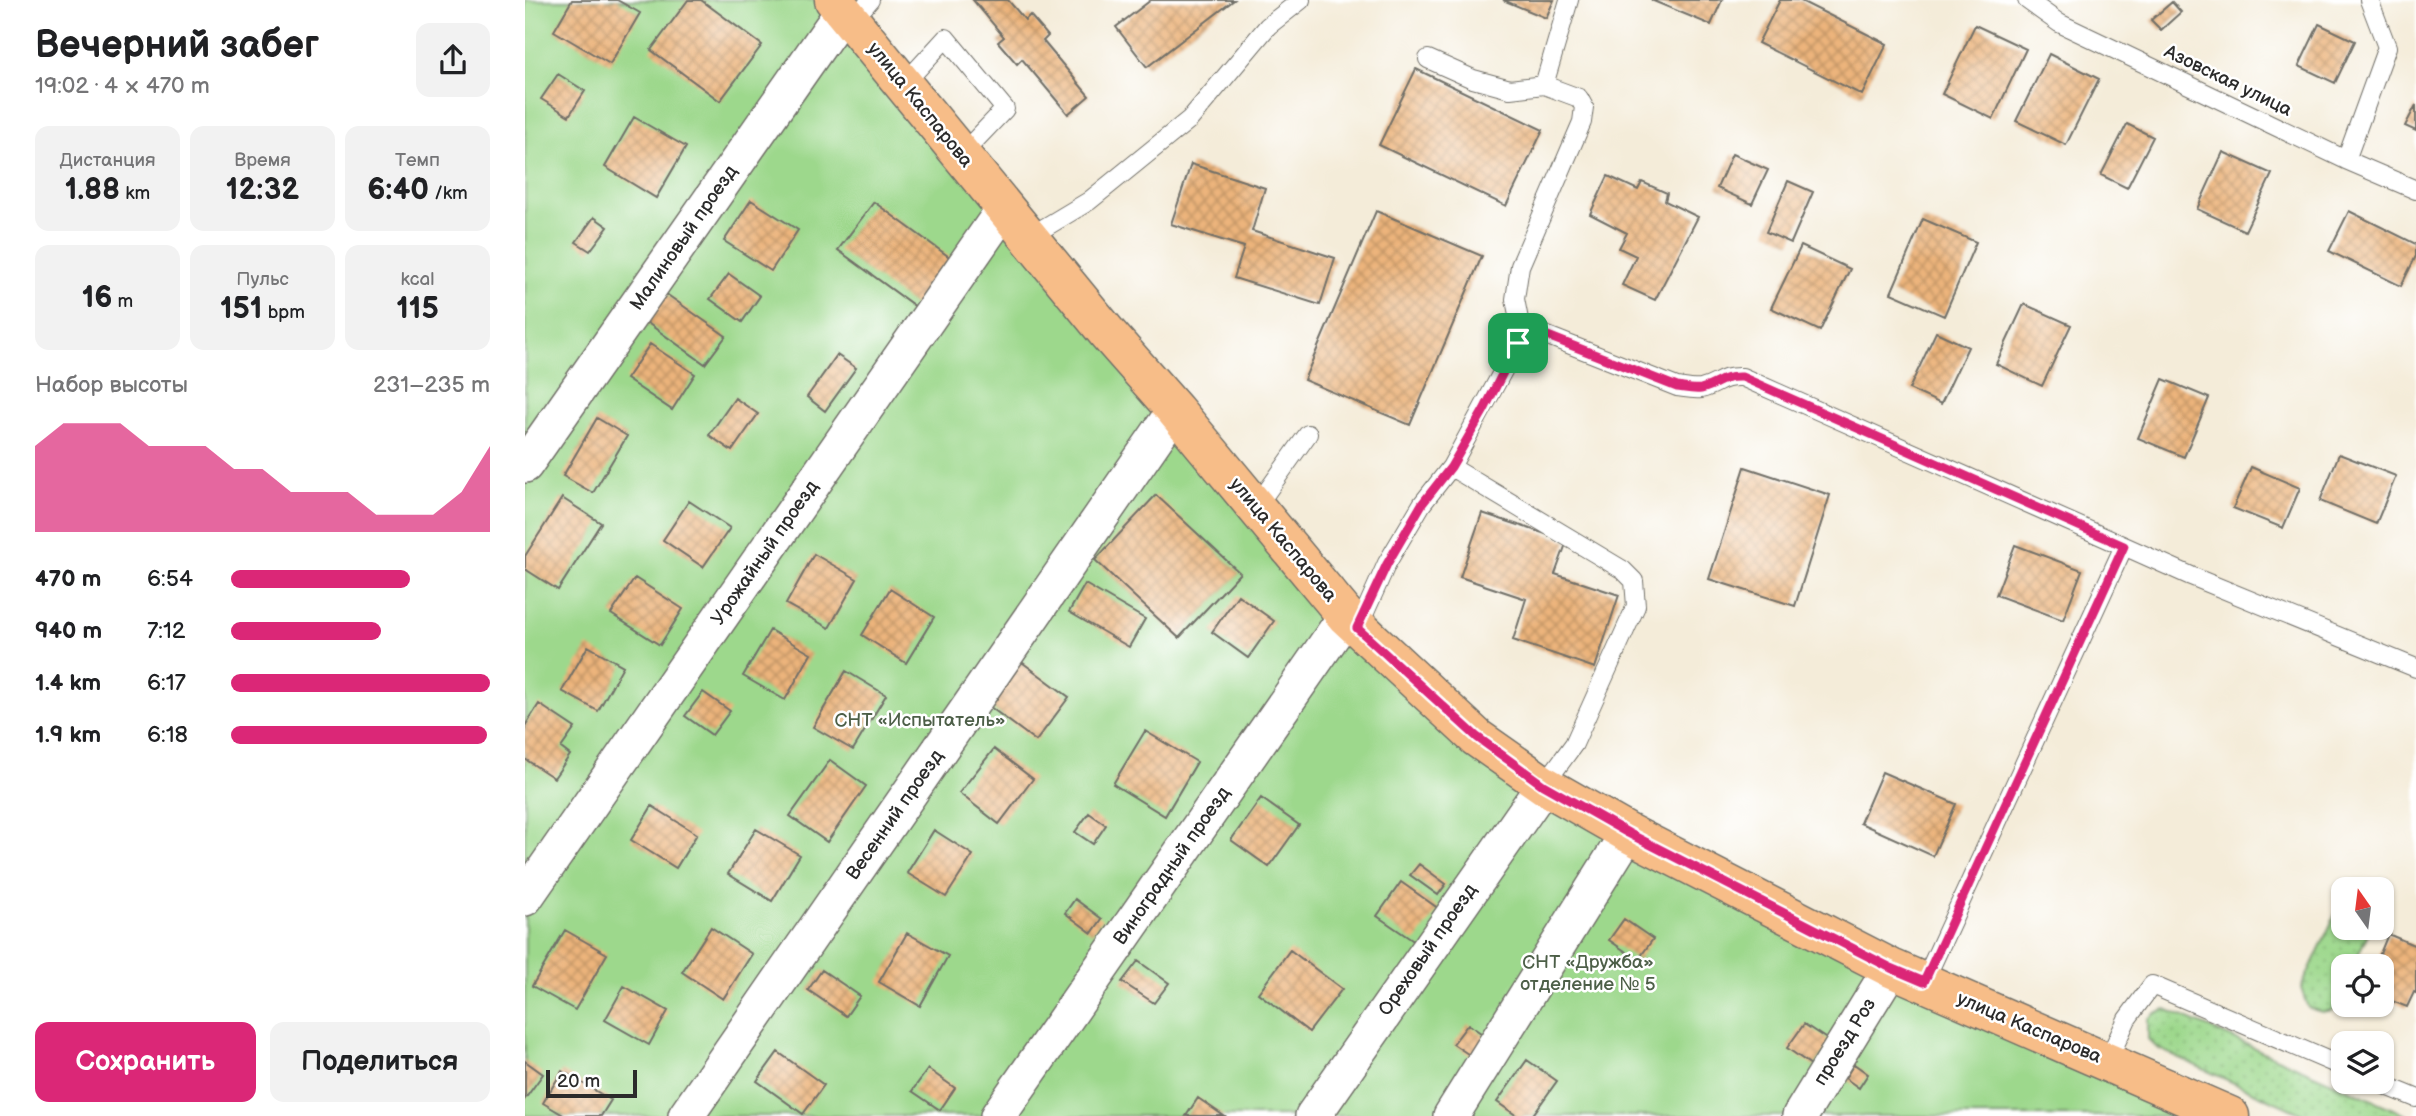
<!DOCTYPE html>
<html lang="ru">
<head>
<meta charset="utf-8">
<style>
  :root { --surface:#fff; --page:#f2f2f2; --text:#202124; --muted:#757577; --accent:#db2777 }
  body { margin:0; font-family:"Balsamiq Sans",sans-serif; background:var(--page); color:var(--text); height:100vh; display:flex; flex-direction:column; font-size:26px; white-space:nowrap }
  * { box-sizing:border-box; margin:0 }
  p { font-size:23px; color:var(--muted) }
  .icon { flex:none; width:38px; height:38px; fill:none; stroke:currentColor; stroke-width:2; stroke-linecap:round; stroke-linejoin:round }
  .map { position:relative; flex:1; overflow:hidden }
  .drawer { display:flex; flex-direction:column; background:var(--surface); width:525px }
  .drawer>* { flex:none }
  .needle { width:46px; rotate:346deg }
  .buttons { position:absolute; left:1806px; top:877px; display:grid; gap:14px }
  .buttons a { display:grid; place-items:center; width:63px; height:63px; border-radius:14px; background:var(--surface); box-shadow:0 2px 5px #0004; font-size:35px }
  .scale { position:absolute; left:21px; bottom:18px; width:91px; box-sizing:border-box; padding-left:7px; border:4px solid #2b2b2b; border-top:0; font-size:19px; line-height:24px; white-space:nowrap; color:#2b2b2b; -webkit-text-stroke:5px #fff; paint-order:stroke }
  .pin { position:absolute; display:grid; place-items:center; width:60px; height:60px; color:#fff; margin:-30px; border-radius:14px; box-shadow:0 4px 10px #0006 }
  .round { display:grid; place-items:center; flex:none; width:74px; height:74px; border-radius:14px; background:var(--page) }
  .summary { display:flex; align-items:center; justify-content:space-between; height:119px; padding:0 35px }
  h1 { font-size:38px; font-weight:700; line-height:52px }
  .figures { display:grid; grid-template-columns:repeat(3,1fr); gap:10px; height:119px; padding:7px 35px }
  .figures div { display:grid; align-content:center; border-radius:14px; background:var(--page); text-align:center }
  .figures b { font-size:30px; font-weight:700 }
  .figures small { font-size:19px; font-weight:400 }
  .figures p { font-size:19px }
  .chart { height:196px; padding:14px 35px }
  .chart p { display:flex; justify-content:space-between }
  .chart svg { width:100%; height:126px; margin-top:7px; fill:var(--accent); opacity:.7 }
  .button { display:flex; gap:14px; margin-top:auto; padding:14px 35px }
  .button a { flex:1; height:80px; border-radius:14px; background:var(--accent); color:#fff; font-size:28px; font-weight:700; line-height:80px; text-align:center }
  .button a+a { background:var(--page); color:var(--text) }
  ul { padding:0 35px; list-style:none; font-size:23px }
  li { display:grid; grid-template-columns:112px 84px 1fr; align-items:center; height:52px }
  li i { height:18px; border-radius:9px; background:var(--accent) }
  main { display:flex; flex:1; min-height:0 }
  .map>svg:first-child { display:block }
  .grass { fill:url(#grass-dots); stroke:#64825c; stroke-width:2 }
  .garden { fill:#9dd88c; stroke:#64825c; stroke-width:2 }
  .building { fill:url(#building-cross-hatch) }
  .lines { fill:none; stroke-linecap:round; stroke-linejoin:round }
  .lane-casing { stroke:#716f68; stroke-width:20 }
  .street-casing { stroke:#716f68; stroke-width:38 }
  .primary-casing { stroke:#716f68; stroke-width:41 }
  .lane { stroke:#fff; stroke-width:18 }
  .street { stroke:#fff; stroke-width:35 }
  .primary { stroke:#f7bd88; stroke-width:38 }
  .route-casing { stroke:#fff; stroke-width:14 }
  .route { stroke:#db2777; stroke-width:9 }
  .labels { text-anchor:middle; dominant-baseline:central; stroke-width:5; stroke-linejoin:round; paint-order:stroke }
  .street-label { font-size:19px; fill:#2b2b2b; stroke:#fff }
  .park-label { font-size:19px; fill:#4d5f48; stroke:#fff }
</style>
</head>
<body>
<main>
<section class="drawer">
<div class="summary"><div><h1>Вечерний забег</h1><p>19:02 · 4 × 470 m</p></div><a class="round"><svg class="icon" aria-label="share" viewBox="0 0 24 24"><path d="M12 15V3M7 8l5-5 5 5M5 13v7h14v-7"/></svg></a></div>
<div class="figures">
<div><p>Дистанция</p><b>1.88<small> km</small></b></div>
<div><p>Время</p><b>12:32</b></div>
<div><p>Темп</p><b>6:40<small> /km</small></b></div>
</div>
<div class="figures">
<div><b>16<small> m</small></b></div>
<div><p>Пульс</p><b>151<small> bpm</small></b></div>
<div><p>kcal</p><b>115</b></div>
</div>
<div class="chart"><p><span>Набор высоты</span>231–235 m</p>
<svg viewBox="0 0 160 44" preserveAspectRatio="none"><path d="M0 44V14L10 6L20 6L30 6L40 14L50 14L60 14L70 22L80 22L90 30L100 30L110 30L120 38L130 38L140 38L150 30L160 14V44z"/></svg>
</div>
<ul>
<li><b>470 m</b>6:54<i style="width:69%"></i></li>
<li><b>940 m</b>7:12<i style="width:58%"></i></li>
<li><b>1.4 km</b>6:17<i style="width:100%"></i></li>
<li><b>1.9 km</b>6:18<i style="width:99%"></i></li>
</ul>
<div class="button"><a>Сохранить</a><a>Поделиться</a></div>
</section>
<div class="map">
<svg width="1891" height="1116" viewBox="0 0 1891 1116">
  <defs>
    <pattern id="grass-dots" width="8" height="8" patternUnits="userSpaceOnUse" patternTransform="scale(1.75)"><rect width="8" height="8" fill="#9dd88c"/><path d="M2 2h.1M6 6h.1" fill="none" stroke="#87ba79" stroke-width="1.8" stroke-linecap="round"/></pattern>
    <pattern id="building-cross-hatch" width="8" height="8" patternUnits="userSpaceOnUse" patternTransform="scale(1.75)"><rect width="8" height="8" fill="#ecb47b"/><path d="M0 0l8 8M0 8l8-8" fill="none" stroke="#bf9365"/></pattern>
  </defs>
  <rect width="100%" height="100%" fill="#fff"/>
  <filter id="ink" filterUnits="userSpaceOnUse"><feTurbulence type="fractalNoise" baseFrequency=".0143" numOctaves="2"/><feDisplacementMap in="SourceGraphic" scale="14" xChannelSelector="R" yChannelSelector="G"/><feConvolveMatrix kernelMatrix="1 2 1 2 8 2 1 2 1" color-interpolation-filters="sRGB"/></filter>
  <filter id="wash" filterUnits="userSpaceOnUse"><feTurbulence type="fractalNoise" baseFrequency=".00686" numOctaves="4" result="noise"/><feDisplacementMap in="SourceGraphic" scale="28" xChannelSelector="R" yChannelSelector="G"/><feGaussianBlur stdDeviation="1.57" result="paint"/><feColorMatrix in="noise" values="0 0 0 0 0 0 0 0 0 0 0 0 0 0 0 0 0 1.4 0 .05"/><feComposite in="paint" operator="in"/></filter>
  <g filter="url(#wash)">
    <rect width="100%" height="100%" fill="#f4ecd9"/>
    <path class="grass" d="M 1818,912 L 1818,928 L 1842,928 L 1844,931 L 1828,966 L 1818,966 L 1818,986 L 1807,1010 L 1797,1012 L 1783,1008 L 1776,988 L 1811,913 Z
      M 1641,1009 L 1884,1116 L 1781,1116 L 1632,1048 L 1623,1039 L 1623,1019 L 1631,1013 Z"/>
    <path class="garden" d="M 0,0 L 309,0 L 779,564 L 1019,785 L 1705,1116 L 0,1116 Z"/>
    <g id="blocks">
      <path class="building" d="M 47,0 L 92,0 L 115,13 L 85,64 L 29,31 Z
        M 163,0 L 176,0 L 237,45 L 195,101 L 126,50 Z
        M 448,0 L 483,0 L 500,20 L 505,15 L 523,36 L 518,41 L 564,96 L 543,114 L 497,59 L 492,64 L 473,42 L 479,37 Z
        M 626,0 L 709,0 L 622,67 L 591,27 Z
        M 978,0 L 1029,0 L 1021,18 Z
        M 1126,0 L 1197,0 L 1186,25 Z
        M 1255,0 L 1274,0 L 1362,44 L 1337,95 L 1233,43 Z
        M 1647,2 L 1656,12 L 1636,30 L 1626,20 Z
        M 1794,24 L 1830,41 L 1810,83 L 1774,66 Z
        M 1450,25 L 1501,49 L 1468,119 L 1417,94 Z
        M 1524,54 L 1574,79 L 1541,145 L 1491,121 Z
        M 891,69 L 1018,130 L 981,206 L 854,145 Z
        M 33,74 L 60,91 L 44,116 L 16,99 Z
        M 1891,105 L 1891,131 L 1880,126 Z
        M 109,117 L 161,147 L 131,198 L 80,167 Z
        M 1602,124 L 1628,137 L 1602,188 L 1576,175 Z
        M 1698,152 L 1747,174 L 1720,231 L 1672,209 Z
        M 1207,154 L 1243,170 L 1227,204 L 1192,188 Z
        M 666,164 L 740,188 L 727,231 L 810,258 L 795,305 L 709,278 L 719,247 L 646,224 Z
        M 1083,176 L 1113,190 L 1117,182 L 1142,193 L 1140,201 L 1173,217 L 1130,300 L 1097,285 L 1111,256 L 1094,248 L 1102,233 L 1065,214 Z
        M 1263,181 L 1288,192 L 1266,243 L 1241,232 Z
        M 226,200 L 273,230 L 246,271 L 199,241 Z
        M 349,202 L 427,259 L 391,307 L 313,250 Z
        M 851,211 L 957,256 L 885,425 L 779,380 Z
        M 1824,211 L 1891,244 L 1891,256 L 1876,286 L 1804,251 Z
        M 69,217 L 83,227 L 65,251 L 51,242 Z
        M 1398,219 L 1451,242 L 1419,316 L 1366,293 Z
        M 1276,246 L 1325,269 L 1295,331 L 1246,308 Z
        M 204,274 L 235,296 L 217,322 L 185,299 Z
        M 137,291 L 201,336 L 180,364 L 117,319 Z
        M 1499,304 L 1546,325 L 1517,386 L 1471,364 Z
        M 1411,332 L 1443,347 L 1416,404 L 1384,389 Z
        M 125,344 L 170,374 L 147,410 L 101,379 Z
        M 312,355 L 331,368 L 300,411 L 282,397 Z
        M 1638,379 L 1684,398 L 1659,457 L 1613,438 Z
        M 210,398 L 233,414 L 207,451 L 184,435 Z
        M 72,418 L 102,436 L 68,493 L 38,476 Z
        M 1814,454 L 1871,476 L 1851,524 L 1795,501 Z
        M 1220,467 L 1305,495 L 1270,606 L 1184,579 Z
        M 1726,467 L 1775,488 L 1758,528 L 1708,508 Z
        M 631,495 L 715,573 L 654,638 L 570,560 Z
        M 37,498 L 76,523 L 33,590 L 0,569 L 0,556 Z
        M 164,501 L 205,528 L 178,567 L 138,540 Z
        M 957,513 L 1042,541 L 1030,574 L 1094,595 L 1070,668 L 988,640 L 1001,599 L 935,577 Z
        M 1490,545 L 1557,570 L 1538,620 L 1471,595 Z
        M 289,554 L 332,579 L 304,628 L 261,604 Z
        M 110,578 L 158,609 L 135,645 L 86,614 Z
        M 560,584 L 620,619 L 604,647 L 544,612 Z
        M 365,589 L 409,617 L 381,663 L 337,635 Z
        M 713,595 L 749,621 L 723,658 L 687,632 Z
        M 245,630 L 286,654 L 260,700 L 218,676 Z
        M 63,646 L 98,666 L 73,711 L 37,691 Z
        M 494,660 L 544,697 L 511,741 L 461,704 Z
        M 321,671 L 361,695 L 328,750 L 288,727 Z
        M 178,692 L 205,711 L 187,735 L 160,716 Z
        M 14,704 L 50,728 L 36,748 L 45,755 L 29,778 L 0,759 L 0,726 Z
        M 620,731 L 672,762 L 640,816 L 588,784 Z
        M 469,749 L 508,779 L 474,824 L 434,793 Z
        M 305,760 L 341,786 L 302,842 L 265,816 Z
        M 1357,772 L 1431,804 L 1408,856 L 1335,823 Z
        M 736,798 L 774,825 L 744,867 L 706,840 Z
        M 127,806 L 172,834 L 151,868 L 106,840 Z
        M 564,813 L 581,825 L 568,844 L 550,832 Z
        M 231,829 L 275,855 L 247,901 L 203,874 Z
        M 409,830 L 448,855 L 421,897 L 382,873 Z
        M 894,864 L 921,884 L 913,895 L 885,875 Z
        M 876,882 L 914,909 L 890,942 L 852,916 Z
        M 550,899 L 577,919 L 567,933 L 540,913 Z
        M 1099,919 L 1128,939 L 1113,960 L 1084,940 Z
        M 186,927 L 227,954 L 198,999 L 157,972 Z
        M 40,930 L 82,954 L 50,1010 L 7,986 Z
        M 382,933 L 423,956 L 395,1006 L 354,982 Z
        M 1863,934 L 1891,946 L 1891,993 L 1889,992 L 1882,1007 L 1857,997 L 1857,966 L 1850,966 Z
        M 765,950 L 817,989 L 784,1032 L 733,993 Z
        M 613,961 L 644,983 L 629,1003 L 597,982 Z
        M 297,970 L 335,996 L 321,1016 L 283,990 Z
        M 99,986 L 143,1011 L 124,1045 L 80,1020 Z
        M 943,1024 L 966,1040 L 952,1060 L 928,1044 Z
        M 1279,1024 L 1306,1042 L 1289,1067 L 1262,1048 Z
        M 253,1052 L 299,1085 L 278,1114 L 232,1081 Z
        M 1002,1060 L 1032,1081 L 1007,1116 L 992,1116 L 972,1102 Z
        M 0,1061 L 18,1074 L 0,1099 Z
        M 1329,1064 L 1343,1074 L 1334,1088 L 1320,1078 Z
        M 403,1069 L 430,1088 L 415,1110 L 387,1091 Z
        M 37,1071 L 86,1100 L 76,1116 L 40,1116 L 18,1103 Z
        M 673,1098 L 699,1116 L 661,1116 Z"/>
    </g>
  </g>
  <g filter="url(#ink)">
    <use href="#blocks" fill-opacity="0" stroke="#716f68" stroke-width="2"/>
    <g class="lines">
      <defs>
        <path id="lane" d="M 1502,0 L 1534,23 L 1821,160 L 1891,190
          M 327,21 L 345,0
          M 903,59 L 948,79 L 985,89 L 1019,85
          M 378,85 L 421,38 L 480,109 L 436,155
          M 1821,160 L 1862,47 L 1844,0
          M 504,237 L 564,201 L 665,119 L 743,26 L 776,0
          M 995,325 L 1152,387 C 1160,388 1168,390 1176,389 C 1194,385 1195,376 1217,377 L 1599,546 L 1399,982
          M 926,467 L 993,343 L 995,325 L 990,299 L 995,266 L 1057,122 L 1059,107 L 1054,98 L 1019,85 L 1044,0
          M 731,507 L 783,434
          M 1599,546 L 1666,576 L 1891,668
          M 833,628 L 862,563 L 897,504 L 926,467 L 1098,570 L 1109,581 L 1111,606 L 1049,744 L 1019,785
          M 1582,1062 L 1602,1019 L 1627,985 L 1818,1067
          M 1852,1082 L 1891,1098"/>
        <path id="street" d="M 0,465 L 318,11
          M 0,898 L 479,209
          M 161,1116 L 650,410
          M 473,1116 L 821,616
          M 788,1116 L 1019,785
          M 926,1116 L 1103,833
          M 1275,1116 L 1366,968"/>
        <path id="primary" d="M 309,0 L 583,334 L 650,410 L 821,616 L 952,738 L 1019,785 L 1103,833 L 1366,968 L 1705,1116"/>
      </defs>
      <use href="#lane" class="lane-casing"/>
      <use href="#street" class="street-casing"/>
      <use href="#primary" class="primary-casing"/>
      <use href="#lane" class="lane"/>
      <use href="#street" class="street"/>
      <use href="#primary" class="primary"/>
    </g>
  </g>
  <g class="lines" filter="url(#ink)">
    <defs>
      <path id="route" d="M 995,325 L 1152,387 C 1160,388 1168,390 1176,389 C 1194,385 1195,376 1217,377 L 1599,546 L 1399,982 L 1366,968 L 1103,833 L 1018,785 L 952,737 L 832,628 L 862,564 L 897,504 L 926,467 L 959,410 L 993,343 Z"/>
    </defs>
    <use href="#route" class="route-casing"/>
    <use href="#route" class="route"/>
  </g>
  <g class="labels">
    <g class="street-label">
      <text transform="translate(1703 81) rotate(26)">Азовская улица</text>
      <text transform="translate(395 105) rotate(51)">улица Каспарова</text>
      <text transform="translate(159 238) rotate(-55)">Малиновый проезд</text>
      <text transform="translate(758 540) rotate(50)">улица Каспарова</text>
      <text transform="translate(240 553) rotate(-55)">Урожайный проезд</text>
      <text transform="translate(370 815) rotate(-55)">Весенний проезд</text>
      <text transform="translate(647 866) rotate(-55)">Виноградный проезд</text>
      <text transform="translate(903 950) rotate(-55)">Ореховый проезд</text>
      <text transform="translate(1504 1028) rotate(23)">улица Каспарова</text>
      <text transform="translate(1320 1042) rotate(-58)">проезд Роз</text>
    </g>
    <g class="park-label">
      <text x="395" y="720">СНТ «Испытатель»</text>
      <text x="1063" y="962">СНТ «Дружба»<tspan x="1063" dy="22">отделение № 5</tspan></text>
    </g>
  </g>
</svg>
<div class="buttons">
<a><svg class="needle" viewBox="-14 -14 28 28"><path d="M0-13l5 13h-10z" fill="#e53935"/><path d="M0 13l5-13h-10z" fill="#757577"/></svg></a>
<a><svg class="icon" aria-label="locate" viewBox="0 0 24 24"><circle cx="12" cy="12" r="6"/><path d="M12 2v4M12 18v4M2 12h4M18 12h4"/></svg></a>
<a><svg class="icon" aria-label="layers" viewBox="0 0 24 24"><path d="M12 4l9 5-9 5-9-5zM3 14l9 5 9-5"/></svg></a>
</div>
<div class="scale">20 m</div>
<div class="pin" style="left:993px;top:343px;background:#1e9e55"><svg class="icon" aria-label="arrive" viewBox="0 0 24 24"><path d="M6 21V4h12l-3 4 3 4H6"/></svg></div>
</div>
</main>
</body>
</html>
